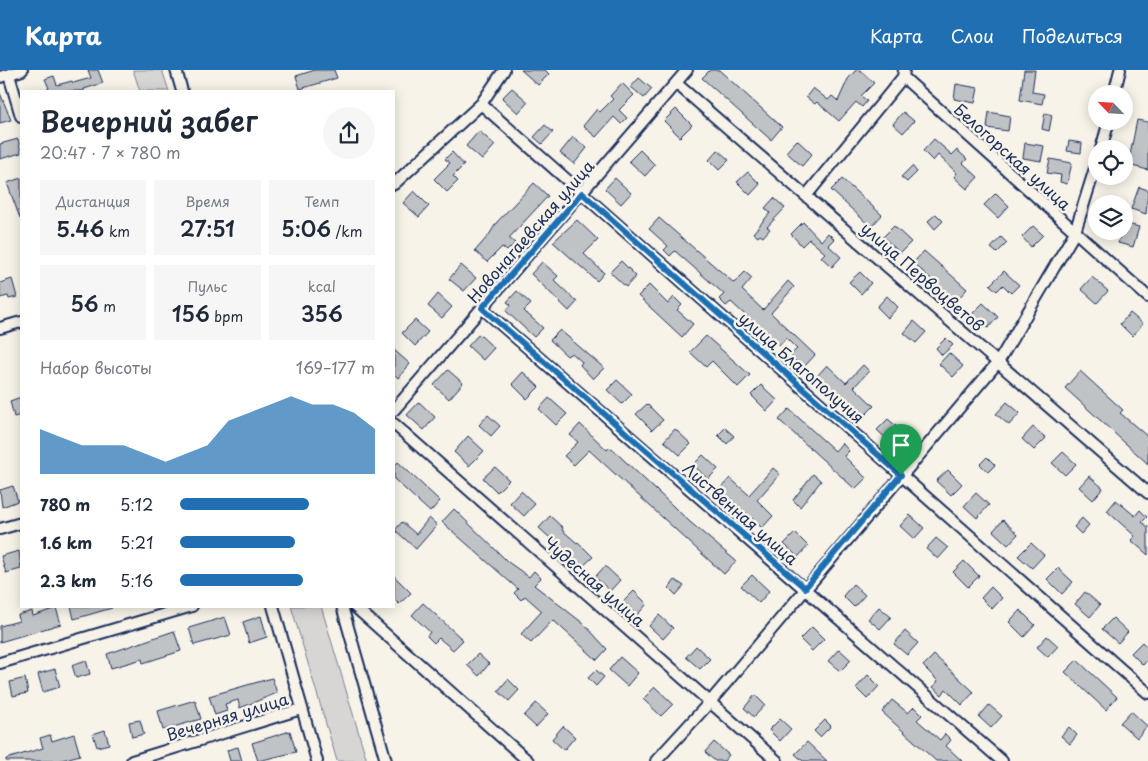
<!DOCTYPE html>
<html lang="ru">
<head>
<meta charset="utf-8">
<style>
  :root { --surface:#fff; --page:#f6f6f7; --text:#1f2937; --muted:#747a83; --accent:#1f6fb2 }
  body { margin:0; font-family:"Playpen Sans",sans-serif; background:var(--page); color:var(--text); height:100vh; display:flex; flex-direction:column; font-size:19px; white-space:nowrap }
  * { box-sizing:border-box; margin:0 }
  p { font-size:16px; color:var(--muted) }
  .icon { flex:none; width:28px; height:28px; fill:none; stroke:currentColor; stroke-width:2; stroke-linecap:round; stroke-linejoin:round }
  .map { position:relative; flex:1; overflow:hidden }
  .side { position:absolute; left:20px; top:20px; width:375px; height:518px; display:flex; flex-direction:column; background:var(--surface); border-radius:0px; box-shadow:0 2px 12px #0003 }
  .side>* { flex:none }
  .needle { width:32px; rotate:295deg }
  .tools { position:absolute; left:1088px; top:15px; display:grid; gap:10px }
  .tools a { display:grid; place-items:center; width:45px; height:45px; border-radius:50%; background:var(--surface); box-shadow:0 2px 12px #0003; font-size:25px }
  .pin { position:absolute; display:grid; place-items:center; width:42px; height:42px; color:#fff; margin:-51px -21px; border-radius:50% 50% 50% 0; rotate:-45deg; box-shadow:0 0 5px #0007 }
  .pin .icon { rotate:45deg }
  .round { display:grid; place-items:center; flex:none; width:52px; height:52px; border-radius:26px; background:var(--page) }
  .summary { display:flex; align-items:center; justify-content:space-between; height:85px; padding:0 20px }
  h1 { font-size:28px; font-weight:600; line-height:38px }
  .figures { display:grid; grid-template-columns:repeat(3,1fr); gap:8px; height:85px; padding:5px 20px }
  .figures div { display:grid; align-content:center; border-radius:0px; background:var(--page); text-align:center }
  .figures b { font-size:21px; font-weight:600 }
  .figures small { font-size:14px; font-weight:400 }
  .figures p { font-size:14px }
  .chart { height:140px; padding:10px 20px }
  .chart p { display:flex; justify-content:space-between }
  .chart svg { width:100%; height:90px; margin-top:5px; fill:var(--accent); opacity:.7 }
  ul { padding:0 20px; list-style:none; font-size:16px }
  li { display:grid; grid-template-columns:80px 60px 1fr; align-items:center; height:38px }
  li i { height:12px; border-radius:6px; background:var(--accent) }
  header { display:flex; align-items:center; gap:30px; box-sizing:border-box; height:70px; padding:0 25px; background:var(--accent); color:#fff }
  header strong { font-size:24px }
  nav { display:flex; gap:28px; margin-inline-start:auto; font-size:18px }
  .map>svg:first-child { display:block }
  .green { fill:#d7d6d4; stroke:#798299 }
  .building { fill:#c0c3c5; stroke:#1b2f5e }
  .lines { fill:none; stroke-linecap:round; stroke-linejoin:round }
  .street-casing { stroke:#1b2f5e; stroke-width:14 }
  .street { stroke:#f7f3e8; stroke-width:10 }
  .route-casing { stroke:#fff; stroke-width:10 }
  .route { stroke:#1f6fb2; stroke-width:6 }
  .labels { text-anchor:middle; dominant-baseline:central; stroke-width:5; stroke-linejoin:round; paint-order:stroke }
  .street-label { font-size:16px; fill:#1b2f5e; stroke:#f7f3e8 }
</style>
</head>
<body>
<header>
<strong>Карта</strong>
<nav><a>Карта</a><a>Слои</a><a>Поделиться</a></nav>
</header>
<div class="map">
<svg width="1148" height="691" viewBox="0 0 1148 691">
  <rect width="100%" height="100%" fill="#f7f3e8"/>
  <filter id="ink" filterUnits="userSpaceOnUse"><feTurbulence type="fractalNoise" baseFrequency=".02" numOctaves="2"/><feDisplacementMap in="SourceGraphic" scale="10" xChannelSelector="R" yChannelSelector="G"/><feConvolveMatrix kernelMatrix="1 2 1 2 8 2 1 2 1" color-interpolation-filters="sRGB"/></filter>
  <g filter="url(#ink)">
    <path class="green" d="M 133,0 L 162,0 L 169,21 L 140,21 Z
      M 291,536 L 321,536 L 367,691 L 337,691 Z"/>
    <path class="building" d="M 88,0 L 98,0 L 103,13 L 84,19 L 84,21 L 44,21 L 49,18 L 45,9 L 54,6 L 57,15 L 72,11 L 73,13 L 91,8 Z
      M 315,0 L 334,0 L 337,8 L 300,19 L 296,6 Z
      M 521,0 L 545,0 L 549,4 L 538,15 Z
      M 710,0 L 719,0 L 782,57 L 771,70 L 702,8 Z
      M 856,0 L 860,0 L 874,13 L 861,26 L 867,31 L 862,37 L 856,32 L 839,51 L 817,32 L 815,34 L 806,27 L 813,18 L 828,30 L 832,26 L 838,31 L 848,9 Z
      M 1024,0 L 1035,0 L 1032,22 L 1044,24 L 1042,34 L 1020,30 Z
      M 639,8 L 652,19 L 644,28 L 631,17 Z
      M 622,13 L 634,25 L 619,40 L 627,48 L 621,54 L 614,47 L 596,67 L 583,56 L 597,39 L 600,42 L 613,29 L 610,26 Z
      M 956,14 L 978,18 L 975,33 L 954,29 Z
      M 512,18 L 528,32 L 518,43 L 502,28 Z
      M 0,23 L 11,50 L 0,53 Z
      M 676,39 L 692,55 L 680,67 L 664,51 Z
      M 903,42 L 914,51 L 903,63 L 893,54 Z
      M 989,42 L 1010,46 L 1008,61 L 987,58 Z
      M 1045,43 L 1052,45 L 1049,61 L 1042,59 Z
      M 1137,50 L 1148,52 L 1148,100 L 1128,95 Z
      M 545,55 L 553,62 L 542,74 L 534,67 Z
      M 479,61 L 495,75 L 482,90 L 466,76 Z
      M 573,67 L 587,78 L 574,94 L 560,83 Z
      M 18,69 L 21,83 L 0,89 L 0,74 Z
      M 934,69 L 952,85 L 957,80 L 967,89 L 963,93 L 978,107 L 967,119 L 954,107 L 957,103 L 938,85 L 933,91 L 923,81 Z
      M 797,70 L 812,84 L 802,96 L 786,82 Z
      M 1069,71 L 1082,73 L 1081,83 L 1067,81 Z
      M 1025,73 L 1044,76 L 1041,91 L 1023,88 Z
      M 640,80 L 655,95 L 645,106 L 629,91 Z
      M 718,80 L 729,90 L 719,100 L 709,90 Z
      M 452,82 L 464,95 L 453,106 L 458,111 L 447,122 L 434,109 L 450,93 L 445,89 Z
      M 1050,89 L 1072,93 L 1067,114 L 1060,112 L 1061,105 L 1047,103 Z
      M 912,96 L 917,102 L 907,112 L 901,107 Z
      M 748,102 L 760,114 L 750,125 L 737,112 Z
      M 21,108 L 21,148 L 20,148 L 7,113 Z
      M 615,108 L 631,123 L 621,134 L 605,119 Z
      M 842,109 L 882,145 L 871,157 L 831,120 Z
      M 534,113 L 548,126 L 509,168 L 515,173 L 507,181 L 502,177 L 487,192 L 475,181 L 489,165 L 497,152 Z
      M 1139,117 L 1148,120 L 1146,144 L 1131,139 Z
      M 414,121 L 429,136 L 419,147 L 403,133 Z
      M 996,123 L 1009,136 L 998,148 L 984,135 Z
      M 774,128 L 785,138 L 767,157 L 770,159 L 763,167 L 760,165 L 758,167 L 753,163 L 770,143 L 765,138 Z
      M 936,144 L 943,151 L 935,159 L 928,151 Z
      M 659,148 L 734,213 L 745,202 L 752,208 L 742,220 L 763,240 L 788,211 L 794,217 L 771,243 L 815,285 L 803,298 L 790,285 L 797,279 L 786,268 L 779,276 L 731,232 L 726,236 L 719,229 L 724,224 L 675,181 L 670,186 L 664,180 L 668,176 L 649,159 Z
      M 577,150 L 598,170 L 584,184 L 604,203 L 597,211 L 553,172 Z
      M 803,152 L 821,171 L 828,163 L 834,169 L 828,175 L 841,187 L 832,197 L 821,187 L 825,183 L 809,169 L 802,176 L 791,164 Z
      M 1124,153 L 1139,157 L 1133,177 L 1118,173 L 1122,161 L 1124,161 Z
      M 894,156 L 911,172 L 900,183 L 883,167 Z
      M 1033,156 L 1043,165 L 1031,177 L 1022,167 Z
      M 1001,167 L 1007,173 L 997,183 L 991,178 Z
      M 924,181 L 967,219 L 956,231 L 913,193 Z
      M 621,191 L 636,206 L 626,217 L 610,202 Z
      M 542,192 L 558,206 L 554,210 L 577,232 L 569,241 L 531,204 Z
      M 461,195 L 476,208 L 464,221 L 449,209 Z
      M 1004,201 L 1019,215 L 1011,223 L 1003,215 L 997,221 L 990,215 Z
      M 860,202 L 871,213 L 861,224 L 849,212 Z
      M 1092,207 L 1108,221 L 1097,233 L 1081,219 Z
      M 12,209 L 17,227 L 9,229 L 8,226 L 0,228 L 0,213 Z
      M 649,215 L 668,234 L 674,227 L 682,235 L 677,240 L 693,254 L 682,267 L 638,226 Z
      M 517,221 L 531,234 L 524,241 L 543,258 L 534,267 L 506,241 L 511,235 L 507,232 Z
      M 438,224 L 452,237 L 442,248 L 428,236 Z
      M 887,226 L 898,237 L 888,248 L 877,237 Z
      M 983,233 L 998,247 L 988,258 L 972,244 Z
      M 1130,243 L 1143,254 L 1132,266 L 1120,254 Z
      M 415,250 L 428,262 L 415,276 L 402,263 Z
      M 914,251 L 926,262 L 916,273 L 904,263 Z
      M 560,260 L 604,298 L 593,309 L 580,295 L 582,292 L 572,283 L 567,286 L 550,270 Z
      M 479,264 L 494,278 L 483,290 L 468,276 Z
      M 706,266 L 750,305 L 738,317 L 712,291 L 706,297 L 690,282 Z
      M 946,268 L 953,275 L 942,285 L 936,278 Z
      M 394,280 L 410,294 L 398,308 L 394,304 Z
      M 949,283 L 963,296 L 953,307 L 939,294 Z
      M 827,295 L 846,313 L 863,295 L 869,301 L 854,317 L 874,336 L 862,348 L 843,329 L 838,334 L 831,328 L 835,325 L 818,308 L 817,306 Z
      M 448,300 L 463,313 L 449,329 L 434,315 Z
      M 1080,301 L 1123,340 L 1120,343 L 1148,367 L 1148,394 L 1065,318 Z
      M 523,302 L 539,317 L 527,329 L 512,314 Z
      M 617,310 L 632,324 L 622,334 L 607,320 Z
      M 761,315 L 777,330 L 767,341 L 751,325 Z
      M 21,327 L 21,345 L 14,347 L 10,331 Z
      M 549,328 L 567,344 L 556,355 L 539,339 Z
      M 419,332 L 435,347 L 424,360 L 407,345 Z
      M 1007,332 L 1020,343 L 1009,355 L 996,344 Z
      M 647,334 L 663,350 L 652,360 L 636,344 Z
      M 789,339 L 835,381 L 842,373 L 849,381 L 844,386 L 866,408 L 855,419 L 779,350 Z
      M 488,345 L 500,356 L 491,366 L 479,355 Z
      M 888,349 L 904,363 L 893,375 L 877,360 Z
      M 580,354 L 607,380 L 610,377 L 690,452 L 736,491 L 724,504 L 589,380 L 574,395 L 564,386 L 578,372 L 570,365 Z
      M 1033,357 L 1046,368 L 1034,380 L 1022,369 Z
      M 725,358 L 734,366 L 727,374 L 718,365 Z
      M 675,359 L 691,374 L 680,385 L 664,371 Z
      M 468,366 L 484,381 L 469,396 L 454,382 Z
      M 1063,382 L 1076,394 L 1065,405 L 1052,393 Z
      M 703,385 L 718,399 L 708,409 L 693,395 Z
      M 987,387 L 995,395 L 988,402 L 980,394 Z
      M 398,392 L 440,431 L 430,442 L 394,409 L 394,396 Z
      M 495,397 L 509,410 L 497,422 L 483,408 Z
      M 773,398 L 780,404 L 757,430 L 773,446 L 762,458 L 720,419 L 730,408 L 749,425 Z
      M 948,400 L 962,414 L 951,425 L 936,411 Z
      M 813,404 L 821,411 L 800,437 L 793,430 Z
      M 1089,406 L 1103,418 L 1093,430 L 1079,417 Z
      M 13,416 L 18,431 L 2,437 L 0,420 Z
      M 521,421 L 535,434 L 524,446 L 510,433 Z
      M 976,423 L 989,435 L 977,448 L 964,436 Z
      M 1116,430 L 1135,446 L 1140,440 L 1147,447 L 1142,452 L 1148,457 L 1148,485 L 1131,470 L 1135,466 L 1107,441 Z
      M 454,439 L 508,492 L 529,507 L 534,501 L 541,508 L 534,515 L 584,554 L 607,579 L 597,590 L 553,550 L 531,573 L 521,564 L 542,541 L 525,526 L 521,530 L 514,523 L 518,519 L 442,452 Z
      M 910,445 L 924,458 L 914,469 L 900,456 Z
      M 550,446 L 563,458 L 562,460 L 577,473 L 578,472 L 593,487 L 582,497 L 566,480 L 561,486 L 554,480 L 558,475 L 539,458 Z
      M 429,448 L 437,455 L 416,479 L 395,460 L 402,452 L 416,464 Z
      M 1082,448 L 1089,455 L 1081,464 L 1074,457 Z
      M 1003,450 L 1018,464 L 1008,475 L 993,461 Z
      M 795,463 L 808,476 L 798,487 L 784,474 Z
      M 936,468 L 948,478 L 938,489 L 926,479 Z
      M 1031,473 L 1044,485 L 1032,498 L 1018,486 Z
      M 19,481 L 21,499 L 6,503 L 1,486 Z
      M 964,491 L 979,506 L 968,517 L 953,502 Z
      M 605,496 L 620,510 L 610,521 L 595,507 Z
      M 1058,498 L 1073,512 L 1062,524 L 1047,509 Z
      M 752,505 L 769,521 L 759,533 L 741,516 Z
      M 394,506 L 411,523 L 399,534 L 394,529 Z
      M 675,510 L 684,516 L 676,525 L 669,518 Z
      M 853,514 L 865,525 L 854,537 L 843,526 Z
      M 991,517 L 1002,528 L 992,539 L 981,528 Z
      M 634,521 L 647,534 L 637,545 L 623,532 Z
      M 1085,522 L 1100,535 L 1090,547 L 1075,534 Z
      M 423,533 L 463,570 L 453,580 L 439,568 L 434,573 L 427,566 L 430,562 L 412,545 Z
      M 71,536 L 112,536 L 112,538 L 74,549 Z
      M 879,537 L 891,547 L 880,559 L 868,549 Z
      M 56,538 L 61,554 L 0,572 L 0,556 L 19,551 L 18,545 L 32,541 L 33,546 Z
      M 1020,540 L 1035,555 L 1024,567 L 1009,552 Z
      M 659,545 L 673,558 L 663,569 L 649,556 Z
      M 261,546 L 267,567 L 249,573 L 243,552 Z
      M 225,547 L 231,565 L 194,575 L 189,558 Z
      M 1113,548 L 1128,562 L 1118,573 L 1102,559 Z
      M 812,557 L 824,569 L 812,581 L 800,569 Z
      M 174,561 L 181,581 L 143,593 L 142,589 L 111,598 L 107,584 Z
      M 905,561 L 918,573 L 907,585 L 894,574 Z
      M 1047,566 L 1058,576 L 1048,587 L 1037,577 Z
      M 1142,572 L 1148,578 L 1148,589 L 1143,595 L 1131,583 Z
      M 696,576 L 710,589 L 700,599 L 686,587 Z
      M 839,579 L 851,590 L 840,601 L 828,591 Z
      M 478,584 L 489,594 L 479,606 L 467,595 Z
      M 934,585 L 974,622 L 962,635 L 946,619 L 942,625 L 933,617 L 938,611 L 923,596 Z
      M 620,587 L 638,603 L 627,616 L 609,600 Z
      M 86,590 L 90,604 L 76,608 L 72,595 Z
      M 1077,590 L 1117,627 L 1106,640 L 1065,602 Z
      M 55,599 L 60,617 L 43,622 L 38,604 Z
      M 596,600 L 604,607 L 596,616 L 588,608 Z
      M 868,605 L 879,616 L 867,629 L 856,618 Z
      M 25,608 L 28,623 L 13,626 L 10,612 Z
      M 272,608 L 277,623 L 240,638 L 238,630 L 225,634 L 227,641 L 215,645 L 209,626 Z
      M 508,609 L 519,620 L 509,631 L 498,621 Z
      M 655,617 L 673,634 L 661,646 L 643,629 Z
      M 755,625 L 765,635 L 754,647 L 744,638 Z
      M 195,630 L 201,649 L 163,660 L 158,641 Z
      M 892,630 L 908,643 L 914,637 L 922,645 L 917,650 L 940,670 L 945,664 L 951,670 L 946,676 L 962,691 L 936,691 L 882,642 Z
      M 536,633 L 548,644 L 536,657 L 524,646 Z
      M 989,635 L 1002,646 L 991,658 L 979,647 Z
      M 1131,641 L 1147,656 L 1137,668 L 1120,653 Z
      M 780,649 L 791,659 L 780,671 L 769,660 Z
      M 140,650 L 144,664 L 132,667 L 129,652 Z
      M 825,650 L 831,656 L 820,667 L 814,661 Z
      M 563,656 L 575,667 L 564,680 L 552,669 Z
      M 1069,657 L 1077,665 L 1070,674 L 1061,666 Z
      M 105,660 L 109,674 L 97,677 L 93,664 Z
      M 290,661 L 296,682 L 258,691 L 252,673 Z
      M 74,664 L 80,685 L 58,691 L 6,691 L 6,689 L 43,678 L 40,668 L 50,665 L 52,671 Z
      M 714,672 L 729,685 L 724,691 L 715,691 L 705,682 Z
      M 807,672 L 827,691 L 803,691 L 795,684 Z
      M 238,677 L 242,691 L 230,691 L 227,680 Z"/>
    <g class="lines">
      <defs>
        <path id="street" d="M 176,0 L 182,21
          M 9,5 L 21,46
          M 0,7 L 22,0
          M 903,7 L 1148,227
          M 677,14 L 1148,423
          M 1114,24 L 1120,0
          M 481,34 L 1148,623
          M 1101,79 L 1109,51
          M 394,114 L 481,34 L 504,0
          M 806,126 L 903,7 L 904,0
          M 482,238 L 1002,691
          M 0,258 L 21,252
          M 394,340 L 687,0
          M 394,354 L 777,691
          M 0,459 L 21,453
          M 273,536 L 317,691
          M 342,536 L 386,691
          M 354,536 L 528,691
          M 0,593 L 192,536
          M 132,691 L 301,639
          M 656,691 L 710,632 L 999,291 L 1075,162 L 1096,95"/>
      </defs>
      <use href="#street" class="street-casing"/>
      <use href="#street" class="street"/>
    </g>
  </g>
  <g class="lines" filter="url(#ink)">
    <defs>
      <path id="route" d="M 582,123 L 901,405 L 805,518 L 482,238 Z"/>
    </defs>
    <use href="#route" class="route-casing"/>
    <use href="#route" class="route"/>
  </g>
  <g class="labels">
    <g class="street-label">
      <text transform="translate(1013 86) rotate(42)">Белогорская улица</text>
      <text transform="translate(530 161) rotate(-49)">Новонагаевская улица</text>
      <text transform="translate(923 206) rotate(41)">улица Первоцветов</text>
      <text transform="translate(802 297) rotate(41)">улица Благополучия</text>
      <text transform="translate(741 443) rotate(41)">Лиственная улица</text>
      <text transform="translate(595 511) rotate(41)">Чудесная улица</text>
      <text transform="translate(227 646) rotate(-17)">Вечерняя улица</text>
    </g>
  </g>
</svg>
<div class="tools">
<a><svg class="needle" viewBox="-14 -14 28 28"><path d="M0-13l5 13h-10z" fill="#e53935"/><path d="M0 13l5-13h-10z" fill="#747a83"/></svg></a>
<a><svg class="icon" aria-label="locate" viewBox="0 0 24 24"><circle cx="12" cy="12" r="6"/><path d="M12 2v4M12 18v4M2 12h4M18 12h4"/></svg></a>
<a><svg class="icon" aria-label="layers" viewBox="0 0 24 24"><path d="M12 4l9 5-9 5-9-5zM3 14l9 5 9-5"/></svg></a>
</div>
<div class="pin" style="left:901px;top:405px;background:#1e9e55"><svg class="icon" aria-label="arrive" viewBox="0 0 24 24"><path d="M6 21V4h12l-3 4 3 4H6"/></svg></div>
<section class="side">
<div class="summary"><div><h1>Вечерний забег</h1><p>20:47 · 7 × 780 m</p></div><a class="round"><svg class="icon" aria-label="share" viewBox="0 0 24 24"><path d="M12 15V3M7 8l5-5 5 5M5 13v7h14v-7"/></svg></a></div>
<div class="figures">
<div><p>Дистанция</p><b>5.46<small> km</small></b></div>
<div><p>Время</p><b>27:51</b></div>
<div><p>Темп</p><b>5:06<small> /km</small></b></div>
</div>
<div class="figures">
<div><b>56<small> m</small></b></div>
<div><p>Пульс</p><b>156<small> bpm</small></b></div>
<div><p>kcal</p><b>356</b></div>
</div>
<div class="chart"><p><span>Набор высоты</span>169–177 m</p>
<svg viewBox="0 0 160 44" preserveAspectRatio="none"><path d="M0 44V22L10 26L20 30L30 30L40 30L50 34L60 38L70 34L80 30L90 18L100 14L110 10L120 6L130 10L140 10L150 14L160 22V44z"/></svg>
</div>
<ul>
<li><b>780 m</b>5:12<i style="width:66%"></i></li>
<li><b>1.6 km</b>5:21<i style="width:59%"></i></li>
<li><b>2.3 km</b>5:16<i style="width:63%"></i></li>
</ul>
</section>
</div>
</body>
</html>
